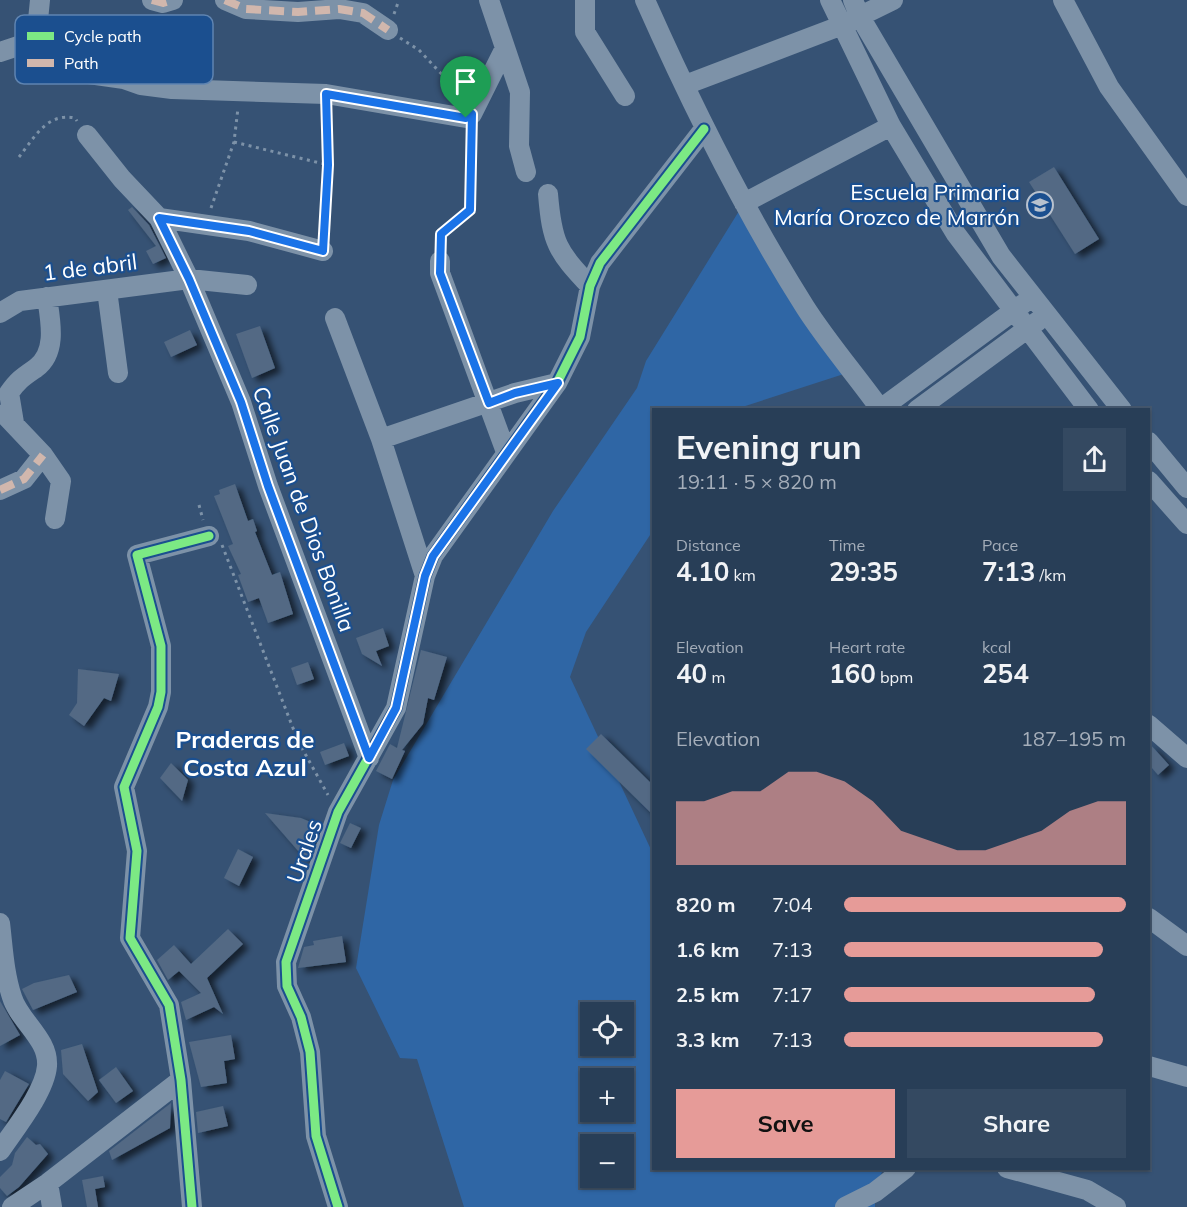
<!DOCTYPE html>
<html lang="en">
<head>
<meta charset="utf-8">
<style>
  :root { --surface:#283e57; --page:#344961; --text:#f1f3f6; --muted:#a5aeba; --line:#44576d; --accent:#e69b98 }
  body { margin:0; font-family:Mulish,sans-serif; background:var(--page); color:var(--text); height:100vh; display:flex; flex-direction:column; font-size:22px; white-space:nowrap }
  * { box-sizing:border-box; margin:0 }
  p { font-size:20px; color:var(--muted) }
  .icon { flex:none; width:33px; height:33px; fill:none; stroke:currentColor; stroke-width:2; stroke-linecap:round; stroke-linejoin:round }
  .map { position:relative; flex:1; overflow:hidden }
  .sheet { position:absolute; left:652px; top:408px; width:498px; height:762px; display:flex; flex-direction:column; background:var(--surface); border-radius:0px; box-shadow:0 2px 4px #0004,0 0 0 2px var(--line) }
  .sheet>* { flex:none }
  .tools { position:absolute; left:580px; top:1002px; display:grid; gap:12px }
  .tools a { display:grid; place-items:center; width:54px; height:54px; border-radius:0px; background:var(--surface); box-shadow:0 2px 4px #0004,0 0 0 2px var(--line); font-size:30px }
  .pin { position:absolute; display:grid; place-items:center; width:51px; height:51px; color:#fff; margin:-62px -26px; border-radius:50% 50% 50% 0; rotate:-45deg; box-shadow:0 0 6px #0007 }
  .pin .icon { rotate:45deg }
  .round { display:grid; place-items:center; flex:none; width:63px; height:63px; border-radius:0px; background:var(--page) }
  .headline { display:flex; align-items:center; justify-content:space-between; height:102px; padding:0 24px }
  h1 { font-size:33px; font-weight:700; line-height:45px }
  .figures { display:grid; grid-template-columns:repeat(3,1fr); gap:9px; height:102px; padding:6px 24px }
  .figures div { display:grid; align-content:center }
  .figures b { font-size:26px; font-weight:700 }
  .figures small { font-size:16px; font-weight:400 }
  .figures p { font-size:16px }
  .chart { height:168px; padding:12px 24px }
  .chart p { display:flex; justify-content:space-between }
  .chart svg { width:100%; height:108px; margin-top:6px; fill:var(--accent); opacity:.7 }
  .button { display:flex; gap:12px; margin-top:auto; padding:12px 24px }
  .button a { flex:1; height:69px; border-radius:0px; background:var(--accent); color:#111; font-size:24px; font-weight:700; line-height:69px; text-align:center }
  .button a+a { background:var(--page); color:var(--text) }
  ul { padding:0 24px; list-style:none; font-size:20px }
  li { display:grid; grid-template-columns:96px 72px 1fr; align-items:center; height:45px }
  li i { height:15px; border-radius:8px; background:var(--accent) }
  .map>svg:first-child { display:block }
  .green { fill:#2f66a5; fill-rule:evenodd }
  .building { fill:#526984; filter:url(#shadow) }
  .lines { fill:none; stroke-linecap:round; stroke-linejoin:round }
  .path { stroke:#7d92a8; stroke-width:3; stroke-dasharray:3 4.5; stroke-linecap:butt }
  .minor { stroke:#7d92a8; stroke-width:20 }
  .quiet { stroke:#d1b7ad; stroke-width:8; stroke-dasharray:15 8; stroke-linecap:butt }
  .cycleway-casing { stroke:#1b4f8f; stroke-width:13 }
  .cycleway { stroke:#7ce984; stroke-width:9 }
  .route-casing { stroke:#fff; stroke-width:12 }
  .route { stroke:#1a73e8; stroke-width:8 }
  .labels { text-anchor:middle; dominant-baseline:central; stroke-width:4.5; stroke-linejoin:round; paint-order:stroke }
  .poi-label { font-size:22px; fill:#fff; stroke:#1b4f8f; text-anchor:end }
  .street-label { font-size:22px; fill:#fff; stroke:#1b4f8f }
  .neighbourhood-label { font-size:24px; font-weight:bold; fill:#fff; stroke:#1b4f8f }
  .key { fill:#1b4f8f; stroke:#5f84b1; stroke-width:1.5 }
  .key-label { font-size:16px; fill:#fff }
</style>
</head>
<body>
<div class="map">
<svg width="1187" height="1207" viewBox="0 0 1187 1207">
  <defs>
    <filter id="shadow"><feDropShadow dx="6" dy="4" stdDeviation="3" flood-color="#0009"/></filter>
  </defs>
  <rect width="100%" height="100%" fill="#365274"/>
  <path class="green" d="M 744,203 L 850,372 L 736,409 L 654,410 L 654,529 L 586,632 L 570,677 L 654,856 L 654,1168 L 883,1169 L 875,1192 L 875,1207 L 464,1207 L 417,1059 L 400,1058 L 356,968 L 379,825 L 393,780 L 553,511 L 637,388 L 646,361 ZM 591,1012 L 624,1012 L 624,1046 L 591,1046 ZM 591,1078 L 624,1078 L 624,1112 L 591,1112 ZM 591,1144 L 624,1144 L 624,1178 L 591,1178 Z"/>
  <path class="building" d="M 1054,167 L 1099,239 L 1075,254 L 1029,182 Z
    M 132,207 L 149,225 L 166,258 L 153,264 L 146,251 L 156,246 L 128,210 Z
    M 260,326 L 275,368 L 252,378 L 236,334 Z
    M 190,330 L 197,345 L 171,357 L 164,342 Z
    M 235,484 L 248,521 L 253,519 L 257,531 L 255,532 L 272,575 L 280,572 L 293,614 L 268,623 L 259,598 L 248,602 L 238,575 L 241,574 L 228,546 L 233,544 L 214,496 L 220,494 L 219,490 Z
    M 383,628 L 389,646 L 376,651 L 382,666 L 362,654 L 356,638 Z
    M 421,650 L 447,657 L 434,700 L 428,698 L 423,724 L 402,750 L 405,751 L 392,779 L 376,771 L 390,744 L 397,748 Z
    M 308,662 L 314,679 L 297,685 L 291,668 Z
    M 78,669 L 119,674 L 111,701 L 104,698 L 84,726 L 69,715 L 77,703 Z
    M 601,734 L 654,786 L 654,816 L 586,749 Z
    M 344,743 L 349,756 L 325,765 L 320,752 Z
    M 1149,743 L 1169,765 L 1158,775 L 1152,768 Z
    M 171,763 L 188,780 L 182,801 L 160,778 Z
    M 265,813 L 301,818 L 320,826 L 306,860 Z
    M 350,823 L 361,828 L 351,848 L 340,843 Z
    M 238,849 L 253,857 L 239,886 L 224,878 Z
    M 228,929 L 243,944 L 207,978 L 223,1014 L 214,1007 L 186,1020 L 181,1002 L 201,993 L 179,971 L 168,980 L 157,960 L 174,945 L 191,964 Z
    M 342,936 L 346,962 L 298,968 L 304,947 L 314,945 L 313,941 Z
    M 69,975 L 77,992 L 33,1010 L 22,989 L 34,983 Z
    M 0,1001 L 20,1035 L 0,1046 Z
    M 231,1035 L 235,1059 L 224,1061 L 227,1083 L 201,1087 L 189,1042 Z
    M 82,1044 L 98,1092 L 88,1101 L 63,1074 L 61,1050 Z
    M 116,1067 L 133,1091 L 116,1103 L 99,1080 Z
    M 5,1071 L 29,1084 L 6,1122 L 0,1119 L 0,1080 Z
    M 171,1103 L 170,1128 L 112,1160 L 109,1151 Z
    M 223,1106 L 228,1126 L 198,1133 L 196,1112 Z
    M 27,1137 L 36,1145 L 40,1144 L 48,1154 L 19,1187 L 7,1196 L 0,1188 L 0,1177 L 12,1165 L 15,1153 Z
    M 103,1176 L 105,1187 L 95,1189 L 98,1207 L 87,1207 L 82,1180 Z"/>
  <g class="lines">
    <path class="path" d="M 394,14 L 399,0
      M 400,38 L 419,50 L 449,82 L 451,99
      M 138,67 L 143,64 L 150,26 L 154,18
      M 234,142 L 328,165
      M 19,157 C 34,138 47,112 75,118 L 77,121
      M 211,208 L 234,142 L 238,108
      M 324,236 L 328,165 L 327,111
      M 441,244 L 441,234 L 470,210 L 471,132
      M 199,505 L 203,520
      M 222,545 L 298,741 L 328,795"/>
    <path class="minor" d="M 152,0 L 163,3 L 173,0
      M 225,0 L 246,9 L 298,12 L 339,9 L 363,13 L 388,30
      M 489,0 L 520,92 L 519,146 L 526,172
      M 585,0 L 585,32 L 625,96
      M 645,0 C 692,106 743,209 805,307 C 828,343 856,375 881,410
      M 830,0 L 891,126 L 956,234 L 1089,410
      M 853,0 L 859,15 L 1001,256 L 1122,410
      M 1063,0 L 1109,87 L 1187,196
      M 36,40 L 60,61 L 89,74 L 124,79 L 141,85 L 172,89 L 326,94 L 466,118 L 472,114 L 504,50
      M 36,40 L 40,0
      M 0,52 L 36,40
      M 685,85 L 840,26 L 893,0
      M 87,135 L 122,179 L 159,218 L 189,279 L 241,402 L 268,486 L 369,758
      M 548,194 C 552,243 557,251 590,286
      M 744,203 L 891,126
      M 159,218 L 249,231 L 323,251
      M 440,261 L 440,273 L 506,452
      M 107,290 L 118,373
      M 0,313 L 20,301 L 189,279 L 247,285
      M 335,318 L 381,439 L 425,576
      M 879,410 L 1023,304
      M 917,410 L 1038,321
      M 4,414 L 43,455 L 61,481 L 55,519
      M 14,423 L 9,393 C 18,380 23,377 36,368 C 58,352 50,319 47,297
      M 381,439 L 515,393 L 557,383
      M 1149,442 L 1187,488
      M 1149,481 L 1187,524
      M 0,490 L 24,479 L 43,455
      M 1149,725 L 1187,758
      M 1149,918 L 1187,946
      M 0,923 C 3,948 4,973 12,997 C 19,1021 49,1039 47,1066 C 45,1092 14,1130 0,1151
      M 1149,1066 L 1187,1077
      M 1007,1168 L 1087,1190 L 1116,1207
      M 48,1183 L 52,1207
      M 12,1207 L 48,1183 L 181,1080
      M 192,1207 L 181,1080 L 169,1005 L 130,938 L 137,851 L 124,787 L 158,707 L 161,692 L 161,646 L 137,555 L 209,536
      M 338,1207 L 316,1136 L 310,1052 L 301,1017 L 287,986 L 286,962 L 338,812 L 396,708 L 425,576 L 433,556 L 557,383 L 580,337 L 590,286 L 600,263 L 704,129
      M 845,1207 L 875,1192 L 906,1168"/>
    <path class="quiet" d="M 152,0 L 163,3 L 173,0
      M 225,0 L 246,9 L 298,12 L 339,9 L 363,13 L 388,30
      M 159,218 L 249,231 L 323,251
      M 0,490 L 24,479 L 43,455"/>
    <defs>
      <path id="cycleway" d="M 192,1207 L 181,1080 L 169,1005 L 130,938 L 137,851 L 124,787 L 158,707 L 161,692 L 161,646 L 137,555 L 209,536
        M 338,1207 L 316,1136 L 310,1052 L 301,1017 L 287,986 L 286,962 L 338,812 L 396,708 L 425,576 L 433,556 L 557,383 L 580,337 L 590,286 L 600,263 L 704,129"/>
    </defs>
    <use href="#cycleway" class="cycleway-casing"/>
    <use href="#cycleway" class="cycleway"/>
  </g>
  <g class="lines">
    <defs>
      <path id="route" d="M 326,94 L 466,118 L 472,114 L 470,210 L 441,234 L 440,273 L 489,403 L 515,393 L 558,383 L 433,556 L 425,576 L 396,708 L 369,758 L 268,486 L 241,402 L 189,279 L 159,218 L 249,231 L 323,251 L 328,165 Z"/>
    </defs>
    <use href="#route" class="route-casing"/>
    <use href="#route" class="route"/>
  </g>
  <defs>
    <symbol id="school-ring" viewBox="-11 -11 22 22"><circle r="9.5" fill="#1b4f8f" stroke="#b9c2ce" stroke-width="1.5"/><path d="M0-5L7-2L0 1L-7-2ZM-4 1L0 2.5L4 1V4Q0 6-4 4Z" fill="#b9c2ce"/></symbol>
  </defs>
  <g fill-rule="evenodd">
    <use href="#school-ring" x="1025" y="190" width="30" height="30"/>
  </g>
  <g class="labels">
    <g class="poi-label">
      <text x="1020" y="192">Escuela Primaria<tspan x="1020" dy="25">María Orozco de Marrón</tspan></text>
    </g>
    <g class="street-label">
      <text transform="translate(90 267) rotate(-7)">1 de abril</text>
      <text transform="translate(304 509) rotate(70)">Calle Juan de Dios Bonilla</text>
      <text transform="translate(304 851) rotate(-71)">Urales</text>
    </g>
    <g class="neighbourhood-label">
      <text x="245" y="739">Praderas de<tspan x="245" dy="28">Costa Azul</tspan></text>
    </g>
  </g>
  <rect x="15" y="15" width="198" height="69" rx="9" class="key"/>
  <rect x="27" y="32" width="27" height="8" fill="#7ce984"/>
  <rect x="27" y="59" width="27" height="8" fill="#d1b7ad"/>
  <g class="key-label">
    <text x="64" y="42">Cycle path</text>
    <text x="64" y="69">Path</text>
  </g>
</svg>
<div class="tools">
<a><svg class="icon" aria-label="locate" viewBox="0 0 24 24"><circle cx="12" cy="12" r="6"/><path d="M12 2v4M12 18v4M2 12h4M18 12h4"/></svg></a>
<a>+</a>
<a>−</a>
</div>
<div class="pin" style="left:466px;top:118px;background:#1e9e55"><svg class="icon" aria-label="arrive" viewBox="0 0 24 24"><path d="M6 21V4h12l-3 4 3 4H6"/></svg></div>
<section class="sheet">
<div class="headline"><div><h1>Evening run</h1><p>19:11 · 5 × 820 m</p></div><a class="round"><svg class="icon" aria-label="share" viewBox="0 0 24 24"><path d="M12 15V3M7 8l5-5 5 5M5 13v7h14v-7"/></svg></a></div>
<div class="figures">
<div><p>Distance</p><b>4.10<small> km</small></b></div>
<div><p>Time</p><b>29:35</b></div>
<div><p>Pace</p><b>7:13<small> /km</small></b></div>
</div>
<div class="figures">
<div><p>Elevation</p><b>40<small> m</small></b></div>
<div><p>Heart rate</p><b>160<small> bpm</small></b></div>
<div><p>kcal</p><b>254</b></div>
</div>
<div class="chart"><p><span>Elevation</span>187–195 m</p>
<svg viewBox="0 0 160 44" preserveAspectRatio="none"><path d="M0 44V18L10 18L20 14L30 14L40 6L50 6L60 10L70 18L80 30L90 34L100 38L110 38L120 34L130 30L140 22L150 18L160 18V44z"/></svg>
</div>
<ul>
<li><b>820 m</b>7:04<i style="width:100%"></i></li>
<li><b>1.6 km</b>7:13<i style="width:92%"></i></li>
<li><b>2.5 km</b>7:17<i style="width:89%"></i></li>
<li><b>3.3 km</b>7:13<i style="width:92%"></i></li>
</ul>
<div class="button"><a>Save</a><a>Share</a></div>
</section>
</div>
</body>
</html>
